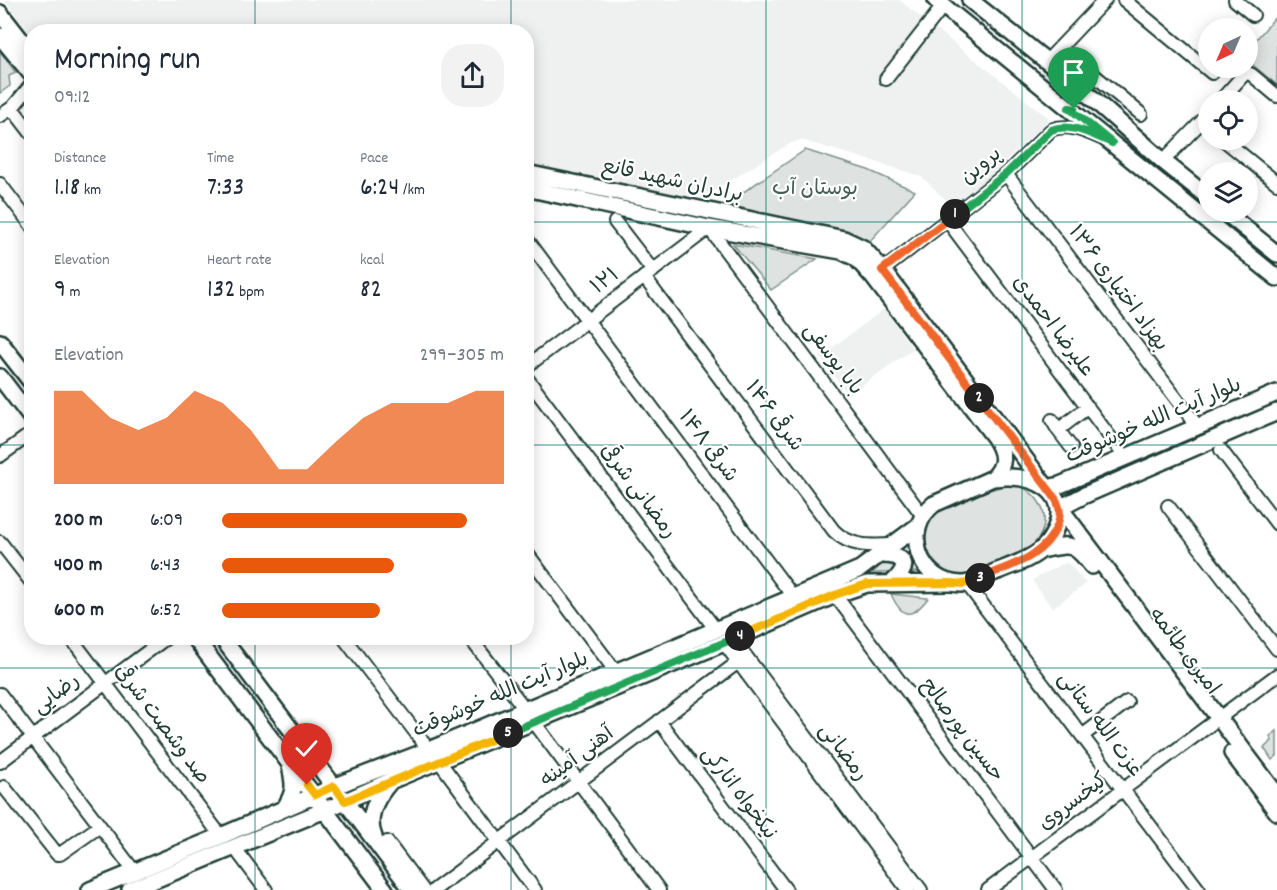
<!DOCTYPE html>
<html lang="en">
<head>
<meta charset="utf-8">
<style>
  :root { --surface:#fff; --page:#f2f2f3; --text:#1f2937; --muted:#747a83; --accent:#ea580c }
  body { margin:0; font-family:Dekko,"Playpen Sans Arabic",sans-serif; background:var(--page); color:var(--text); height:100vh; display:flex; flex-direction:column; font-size:22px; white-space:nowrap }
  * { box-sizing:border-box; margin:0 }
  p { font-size:20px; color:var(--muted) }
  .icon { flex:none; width:33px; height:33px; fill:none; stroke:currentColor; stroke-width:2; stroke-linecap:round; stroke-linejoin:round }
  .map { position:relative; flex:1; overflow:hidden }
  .drawer { position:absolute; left:24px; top:24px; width:510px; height:621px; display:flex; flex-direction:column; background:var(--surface); border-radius:24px; box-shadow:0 3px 15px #0003 }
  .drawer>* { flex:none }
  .needle { width:39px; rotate:224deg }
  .tools { position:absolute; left:1198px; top:18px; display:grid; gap:12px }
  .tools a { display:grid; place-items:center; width:60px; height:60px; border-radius:50%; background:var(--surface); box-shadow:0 3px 15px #0003; font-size:30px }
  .pin { position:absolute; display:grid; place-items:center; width:51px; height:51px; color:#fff; margin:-62px -26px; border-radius:50% 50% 50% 0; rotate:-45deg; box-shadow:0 0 6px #0007 }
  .pin .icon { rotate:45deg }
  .km { position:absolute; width:30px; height:30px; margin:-15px; border-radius:50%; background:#222; color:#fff; font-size:16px; line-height:30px; text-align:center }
  .round { display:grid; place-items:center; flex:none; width:63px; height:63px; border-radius:24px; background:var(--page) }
  .overview { display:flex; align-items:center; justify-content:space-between; height:102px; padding:0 30px }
  h1 { font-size:33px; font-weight:600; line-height:45px }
  .stats { display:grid; grid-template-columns:repeat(3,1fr); gap:9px; height:102px; padding:6px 30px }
  .stats div { display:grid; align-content:center }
  .stats b { font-size:26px; font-weight:600 }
  .stats small { font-size:16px; font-weight:400 }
  .stats p { font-size:16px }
  .chart { height:168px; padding:12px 30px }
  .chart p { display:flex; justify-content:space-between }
  .chart svg { width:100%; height:108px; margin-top:6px; fill:var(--accent); opacity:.7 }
  ul { padding:0 30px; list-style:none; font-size:20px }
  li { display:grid; grid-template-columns:96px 72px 1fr; align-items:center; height:45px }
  li i { height:15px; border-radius:8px; background:var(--accent) }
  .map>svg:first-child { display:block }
  .built { fill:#eef1f0 }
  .green { fill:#dee3e2; stroke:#7e908b; stroke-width:1.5 }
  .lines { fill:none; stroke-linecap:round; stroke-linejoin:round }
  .minor-casing { stroke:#1f3d34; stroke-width:16 }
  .major-casing { stroke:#1f3d34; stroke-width:20 }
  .minor { stroke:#fff; stroke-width:12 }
  .major { stroke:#fff; stroke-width:15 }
  .split-1-casing { stroke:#fff; stroke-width:12 }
  .split-2-casing { stroke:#fff; stroke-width:12 }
  .split-3-casing { stroke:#fff; stroke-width:12 }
  .split-4-casing { stroke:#fff; stroke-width:12 }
  .split-5-casing { stroke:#fff; stroke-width:12 }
  .split-6-casing { stroke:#fff; stroke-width:12 }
  .split-1 { stroke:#22a559; stroke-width:8 }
  .split-2 { stroke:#f0652b; stroke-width:8 }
  .split-3 { stroke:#f0652b; stroke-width:8 }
  .split-4 { stroke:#f5b400; stroke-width:8 }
  .split-5 { stroke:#22a559; stroke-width:8 }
  .split-6 { stroke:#f5b400; stroke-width:8 }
  .grid { fill:none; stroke:#0f766e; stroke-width:1.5; stroke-opacity:0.55 }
  .labels { text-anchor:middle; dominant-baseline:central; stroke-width:4.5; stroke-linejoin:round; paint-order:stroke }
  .street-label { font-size:21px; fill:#1f3d34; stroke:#fff }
  .park-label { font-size:21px; fill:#455e57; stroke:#fff }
</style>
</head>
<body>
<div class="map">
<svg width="1277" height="890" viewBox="0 0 1277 890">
  <rect width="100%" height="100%" fill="#fff"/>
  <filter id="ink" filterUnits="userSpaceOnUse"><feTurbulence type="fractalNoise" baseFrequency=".0167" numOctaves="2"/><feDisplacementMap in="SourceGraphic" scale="12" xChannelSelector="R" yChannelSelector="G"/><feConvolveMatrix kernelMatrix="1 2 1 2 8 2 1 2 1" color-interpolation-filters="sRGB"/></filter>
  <g filter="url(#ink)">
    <path class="built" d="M 5,0 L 899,0 L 1050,119 L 955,209 L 922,177 L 873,161 L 801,140 L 789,144 L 707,195 L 677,197 L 527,165 L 526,32 L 32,32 L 31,35 Z
      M 884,309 L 913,349 L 848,395 L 820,357 Z
      M 1067,563 L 1072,567 L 1086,584 L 1052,608 L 1032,580 L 1060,565 Z"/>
    <path class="green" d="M 1277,15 L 1277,85 L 1248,61 L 1248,49 Z
      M 0,51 L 16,73 L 9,76 L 10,86 L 0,93 Z
      M 805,150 L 868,170 L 915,191 L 870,241 L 726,204 Z
      M 733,244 L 817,259 L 771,290 Z
      M 1009,485 C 1022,486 1031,490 1039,502 C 1049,518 1044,535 1031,547 C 1026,552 1017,554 1010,557 C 998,563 985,568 972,574 C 944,585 913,547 931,520 C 932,519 935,513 936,513 C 940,509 948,508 953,506 C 971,498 989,488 1009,485 Z
      M 909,542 L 922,572 L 872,573 Z
      M 891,594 L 928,598 C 912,619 902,619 891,594 Z
      M 1277,731 L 1277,756 L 1272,760 L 1264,748 L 1272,741 L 1270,736 Z"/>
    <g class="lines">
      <defs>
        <path id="minor" d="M 1124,0 L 1212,73
          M 1235,0 L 1253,15
          M 1060,47 L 1141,114
          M 1047,61 L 1105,0
          M 1252,75 L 1277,96
          M 886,79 L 943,6
          M 1221,100 L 1246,72 L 1252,75
          M 12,108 L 32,134
          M 0,116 L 12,108 L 32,84
          M 1224,140 L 1277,183
          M 1163,161 L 1209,114
          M 1006,174 L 1198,427
          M 0,184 L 32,226
          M 947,220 L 1125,457
          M 615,222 L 653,271
          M 709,228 L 923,516
          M 526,238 L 794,598
          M 883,270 L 1006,174 L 1051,130 C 1067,123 1085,131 1101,138
          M 644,277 L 834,531 C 850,547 870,546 891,545
          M 526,367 L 709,228
          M 526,377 L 716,630
          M 1052,420 L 1058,430 L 1088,407
          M 1058,430 L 1071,447
          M 1221,450 L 1277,524
          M 0,456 L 25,438 L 32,435
          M 1168,506 L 1277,649
          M 0,542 L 32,583
          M 526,552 L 616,672
          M 967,584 L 1199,890
          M 835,595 L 1056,890
          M 71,638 L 221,836
          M 344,638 L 429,750
          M 470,638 L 525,709
          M 733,639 L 921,890
          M 724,643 L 908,890
          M 0,694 L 134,871
          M 1219,718 L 1277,675
          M 659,721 L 786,890
          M 534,722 L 659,890
          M 1082,736 L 1127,702
          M 439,761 L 535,890
          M 0,762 L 166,638
          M 4,787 L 57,854 L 60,854 L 100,826
          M 387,842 L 423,890
          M 234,847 L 266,890
          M 434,890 L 745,657
          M 988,890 L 1211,724"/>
        <path id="major" d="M 936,0 L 1277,278
          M 970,0 L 1084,91 L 1163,161 L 1209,198
          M 0,13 L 32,54
          M 0,36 L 32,75
          M 526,173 L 844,239 L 863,248 L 883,270 L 1047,488 L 1060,485 L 1277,393
          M 526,188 L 709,228 L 841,251 L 856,258 L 873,277 L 995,438 C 1005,454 1006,465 993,478
          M 1225,212 L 1277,254
          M 0,342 L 32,383
          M 0,377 L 32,419
          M 1277,412 L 1085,495 L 1060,508 L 1277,795
          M 1006,477 C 1035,476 1070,492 1056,527 C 1053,536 1048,544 1041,550 C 1028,561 1010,566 995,572 C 985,577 972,584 961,584 C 918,583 901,530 934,504 L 993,478 Z
          M 1041,550 C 1070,544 1073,541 1092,566
          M 878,555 C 904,554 913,564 892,583
          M 195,638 L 385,890
          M 222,638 L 412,890
          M 1232,753 L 1277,812
          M 284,809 C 296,791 294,785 290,765
          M 374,837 C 366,818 376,798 389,783
          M 90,890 L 221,836 L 348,781 L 429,750 L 827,583 L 860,569 L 919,525
          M 130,890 L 325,810 L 390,781 L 724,643 L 835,595 L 867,584 L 950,583"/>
      </defs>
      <use href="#minor" class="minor-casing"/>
      <use href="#major" class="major-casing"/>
      <use href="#minor" class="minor"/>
      <use href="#major" class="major"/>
    </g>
  </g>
  <g class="lines" filter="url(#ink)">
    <defs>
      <path id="split-1" d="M 955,214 L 1006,174 L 1051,130 C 1071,122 1093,135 1112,143 L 1069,108 L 1074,109"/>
      <path id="split-2" d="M 955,214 L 882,270 L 979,398"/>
      <path id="split-3" d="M 979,398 L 1053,495 C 1060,505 1062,514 1057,526 C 1044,558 1009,566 980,578"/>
      <path id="split-4" d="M 740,636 L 835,595 L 867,584 L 950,583 L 964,584 L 980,578"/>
      <path id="split-5" d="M 508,733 L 740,636"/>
      <path id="split-6" d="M 307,785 L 315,795 L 334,786 L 345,801 L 508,733"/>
    </defs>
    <use href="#split-1" class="split-1-casing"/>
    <use href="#split-2" class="split-2-casing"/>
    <use href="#split-3" class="split-3-casing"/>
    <use href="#split-4" class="split-4-casing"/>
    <use href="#split-5" class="split-5-casing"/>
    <use href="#split-6" class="split-6-casing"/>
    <use href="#split-1" class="split-1"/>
    <use href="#split-2" class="split-2"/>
    <use href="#split-3" class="split-3"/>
    <use href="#split-4" class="split-4"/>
    <use href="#split-5" class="split-5"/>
    <use href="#split-6" class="split-6"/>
  </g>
  <path class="grid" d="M 255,0 L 255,32M 511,0 L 511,32M 766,0 L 766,890M 1022,0 L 1022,890M 0,222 L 32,222M 526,222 L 1277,222M 0,445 L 32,445M 526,445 L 1277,445M 255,638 L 255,890M 511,638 L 511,890M 0,668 L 1277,668"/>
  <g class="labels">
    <g class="street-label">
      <text transform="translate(982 167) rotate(-40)">پروین</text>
      <text transform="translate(672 182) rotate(12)">برادران شهید قانع</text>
      <text transform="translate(606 282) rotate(-37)">۱۲۱</text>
      <text transform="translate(1117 289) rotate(53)">بهزاد اختیاری ۱۳۶</text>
      <text transform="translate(1052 327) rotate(53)">علیرضا احمدی</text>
      <text transform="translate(832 360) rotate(53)">بابا یوسفی</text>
      <text transform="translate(773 417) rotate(53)">۱۴۶ شرقی</text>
      <text transform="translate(1154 422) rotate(-23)">بلوار آیت الله خوشوقت</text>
      <text transform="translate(707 447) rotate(53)">۱۴۸ شرقی</text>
      <text transform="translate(637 492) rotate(53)">رمضانی شرقی</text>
      <text transform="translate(1183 652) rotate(53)">امیری طائمه</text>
      <text transform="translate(57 695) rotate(-37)">رضایی</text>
      <text transform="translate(501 696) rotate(-23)">بلوار آیت الله خوشوقت</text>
      <text transform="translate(161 725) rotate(53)">صد وشصت شرقی</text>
      <text transform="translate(1099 725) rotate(53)">عزت الله ستانی</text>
      <text transform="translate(961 731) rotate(53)">حسین پورصالح</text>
      <text transform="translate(842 753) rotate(53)">رمضانی</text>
      <text transform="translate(578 758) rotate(-37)">آهنی آمینه</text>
      <text transform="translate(738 794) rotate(53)">نیکخواه انارکی</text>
      <text transform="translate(1074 803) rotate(-37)">کیخسروی</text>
    </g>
    <g class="park-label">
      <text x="815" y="190">بوستان آب</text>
    </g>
  </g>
</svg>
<div class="tools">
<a><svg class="needle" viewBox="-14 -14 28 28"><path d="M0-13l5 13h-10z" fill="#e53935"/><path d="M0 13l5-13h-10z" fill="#747a83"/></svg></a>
<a><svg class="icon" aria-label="locate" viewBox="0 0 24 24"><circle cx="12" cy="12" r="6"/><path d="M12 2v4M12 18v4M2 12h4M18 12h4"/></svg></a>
<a><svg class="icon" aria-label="layers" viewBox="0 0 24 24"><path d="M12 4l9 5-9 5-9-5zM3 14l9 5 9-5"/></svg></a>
</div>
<div class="pin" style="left:1074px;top:109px;background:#1e9e55"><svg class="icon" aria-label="arrive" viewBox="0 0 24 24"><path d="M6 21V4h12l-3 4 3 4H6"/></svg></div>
<div class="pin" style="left:307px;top:785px;background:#d93025"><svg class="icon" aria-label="check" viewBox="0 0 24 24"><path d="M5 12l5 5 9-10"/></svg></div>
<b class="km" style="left:955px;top:214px">1</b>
<b class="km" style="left:979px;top:398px">2</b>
<b class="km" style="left:980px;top:578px">3</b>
<b class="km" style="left:740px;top:636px">4</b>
<b class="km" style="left:508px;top:733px">5</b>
<section class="drawer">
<div class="overview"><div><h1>Morning run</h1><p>09:12</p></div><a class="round"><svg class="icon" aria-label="share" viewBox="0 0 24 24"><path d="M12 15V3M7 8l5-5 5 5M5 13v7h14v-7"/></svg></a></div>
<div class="stats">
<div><p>Distance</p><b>1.18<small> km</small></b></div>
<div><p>Time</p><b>7:33</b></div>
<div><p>Pace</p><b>6:24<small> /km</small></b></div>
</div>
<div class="stats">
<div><p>Elevation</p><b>9<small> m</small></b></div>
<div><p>Heart rate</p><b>132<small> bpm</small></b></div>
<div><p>kcal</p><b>82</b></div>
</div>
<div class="chart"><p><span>Elevation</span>299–305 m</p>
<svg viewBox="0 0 160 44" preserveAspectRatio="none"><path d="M0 44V6L10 6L20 17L30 22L40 17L50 6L60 11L70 22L80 38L90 38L100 27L110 17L120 11L130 11L140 11L150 6L160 6V44z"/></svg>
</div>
<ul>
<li><b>200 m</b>6:09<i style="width:87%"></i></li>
<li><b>400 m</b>6:43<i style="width:61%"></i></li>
<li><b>600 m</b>6:52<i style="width:56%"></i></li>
</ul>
</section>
</div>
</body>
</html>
